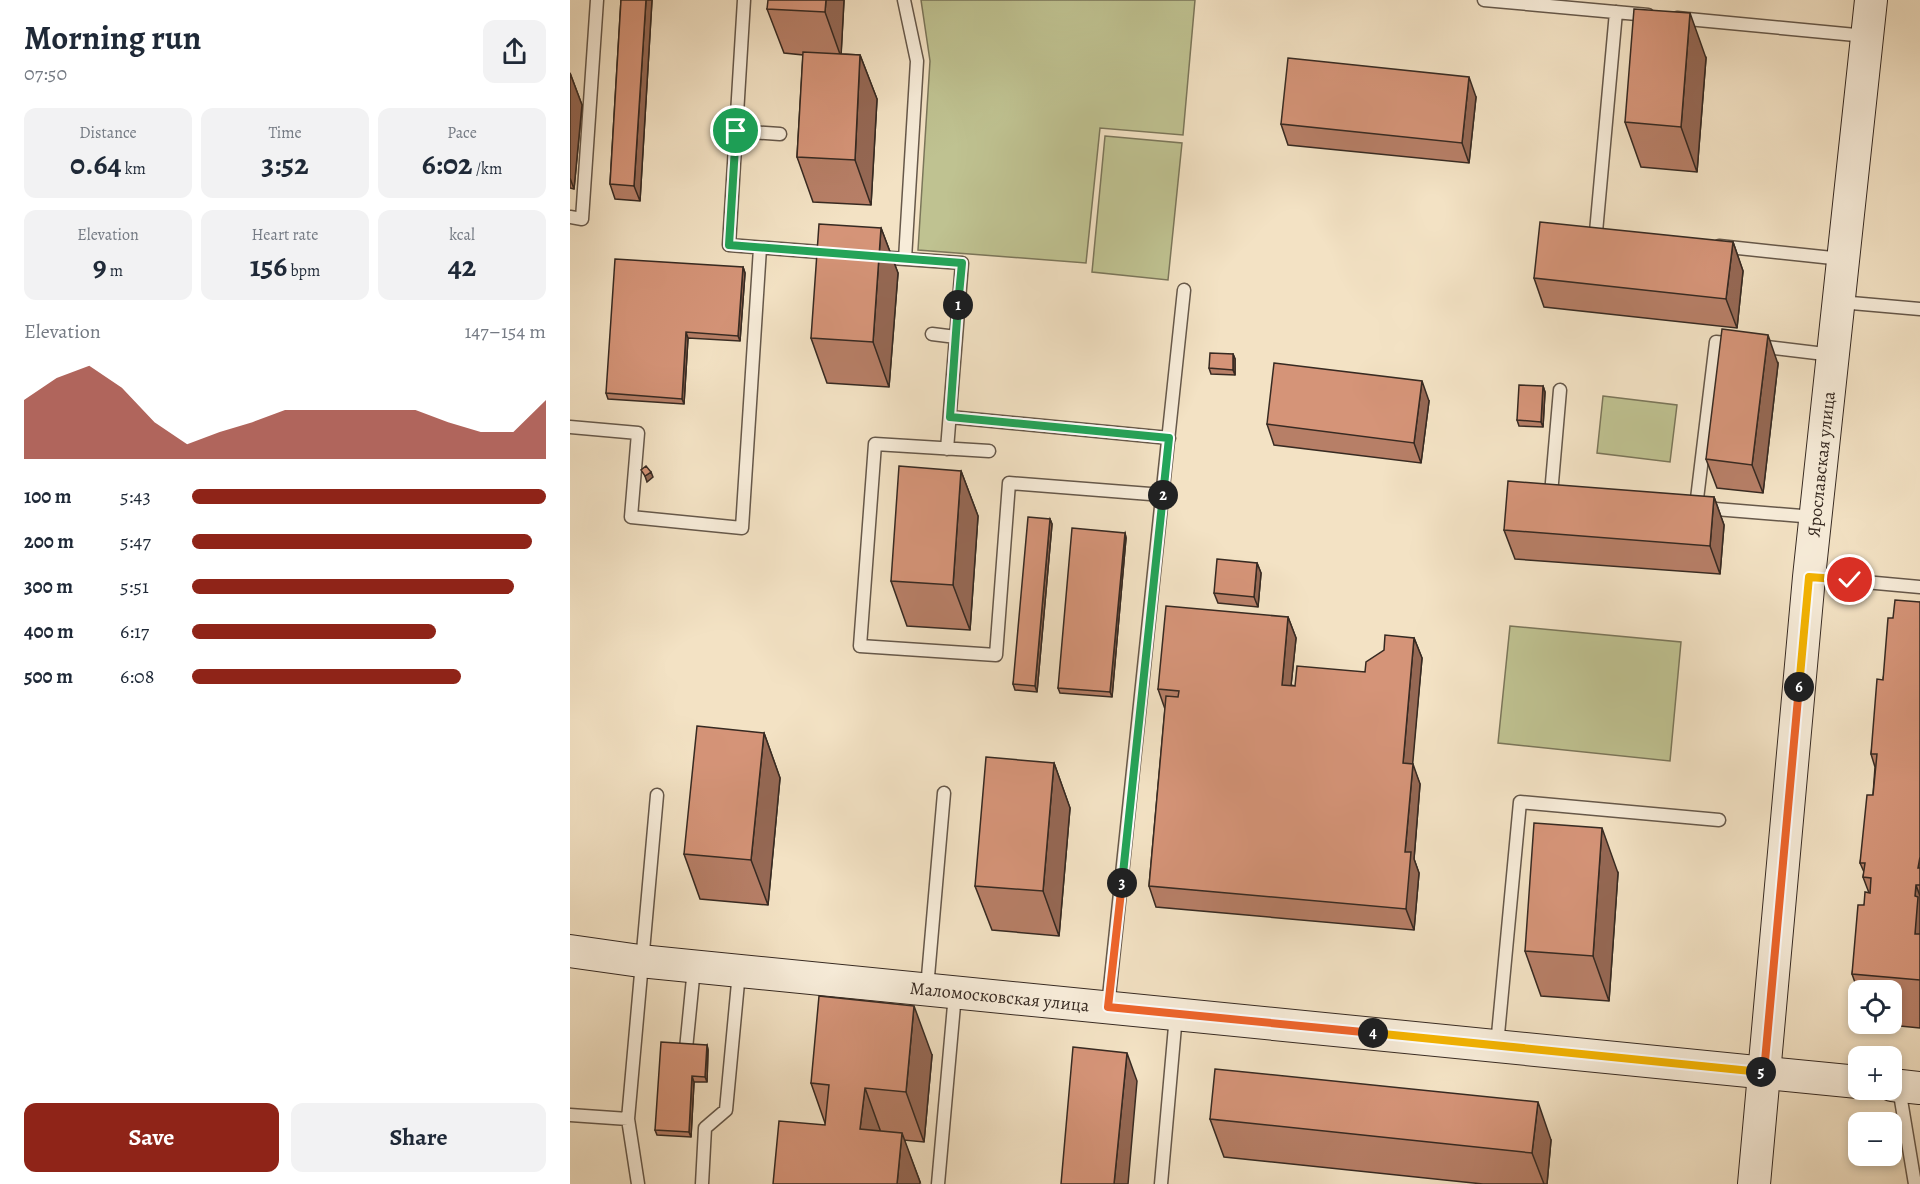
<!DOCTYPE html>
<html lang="en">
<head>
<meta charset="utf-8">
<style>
  :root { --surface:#fff; --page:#f2f2f3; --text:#1f2937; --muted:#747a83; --accent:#8f2418 }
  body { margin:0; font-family:Alegreya,serif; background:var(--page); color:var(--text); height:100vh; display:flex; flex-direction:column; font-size:22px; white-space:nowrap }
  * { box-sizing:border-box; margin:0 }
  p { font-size:20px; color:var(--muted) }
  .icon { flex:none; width:33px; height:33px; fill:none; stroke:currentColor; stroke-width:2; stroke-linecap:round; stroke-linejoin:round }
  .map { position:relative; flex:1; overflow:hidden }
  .sheet { display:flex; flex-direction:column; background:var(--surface); width:570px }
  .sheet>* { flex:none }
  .buttons { position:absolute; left:1278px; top:980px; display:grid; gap:12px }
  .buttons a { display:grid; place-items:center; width:54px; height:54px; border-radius:12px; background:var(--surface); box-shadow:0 3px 9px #0003; font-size:30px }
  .pin { position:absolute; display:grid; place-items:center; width:51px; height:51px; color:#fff; margin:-26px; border:3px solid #fff; border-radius:50%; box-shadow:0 2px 6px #0007 }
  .km { position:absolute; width:30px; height:30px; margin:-15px; border-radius:50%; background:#222; color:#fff; font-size:16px; line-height:30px; text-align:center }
  .round { display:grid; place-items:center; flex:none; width:63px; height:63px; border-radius:12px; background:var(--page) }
  .head { display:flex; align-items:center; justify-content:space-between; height:102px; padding:0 24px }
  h1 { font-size:33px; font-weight:600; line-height:45px }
  .stats { display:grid; grid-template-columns:repeat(3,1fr); gap:9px; height:102px; padding:6px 24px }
  .stats div { display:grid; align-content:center; border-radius:12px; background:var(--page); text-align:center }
  .stats b { font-size:30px; font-weight:600 }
  .stats small { font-size:16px; font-weight:400 }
  .stats p { font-size:16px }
  .chart { height:168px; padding:12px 24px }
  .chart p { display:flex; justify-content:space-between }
  .chart svg { width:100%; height:108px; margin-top:6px; fill:var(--accent); opacity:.7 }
  .primary-button { display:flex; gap:12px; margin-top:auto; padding:12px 24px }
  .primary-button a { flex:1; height:69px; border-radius:12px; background:var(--accent); color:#fff; font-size:24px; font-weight:600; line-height:69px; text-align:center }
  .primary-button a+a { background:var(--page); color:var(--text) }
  ul { padding:0 24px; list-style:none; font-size:20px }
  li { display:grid; grid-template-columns:96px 72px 1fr; align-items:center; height:45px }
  li i { height:15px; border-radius:8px; background:var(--accent) }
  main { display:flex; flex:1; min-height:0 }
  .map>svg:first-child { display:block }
  .green { fill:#bfc291; stroke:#7b765a; stroke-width:1.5 }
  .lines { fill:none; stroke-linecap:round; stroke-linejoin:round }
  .lane-casing { stroke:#66584a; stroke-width:15 }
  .secondary-casing { stroke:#372a22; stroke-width:34 }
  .lane { stroke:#f7ecd9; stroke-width:12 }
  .secondary { stroke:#f7ecd9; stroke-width:32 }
  .wall { fill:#b77f67; stroke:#372a22; stroke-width:1.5 }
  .shaded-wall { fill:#956854; stroke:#372a22; stroke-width:1.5 }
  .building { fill:#d59478; stroke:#372a22; stroke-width:1.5 }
  .split-1-casing { stroke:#fff; stroke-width:12 }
  .split-2-casing { stroke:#fff; stroke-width:12 }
  .split-3-casing { stroke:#fff; stroke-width:12 }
  .split-4-casing { stroke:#fff; stroke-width:12 }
  .split-5-casing { stroke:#fff; stroke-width:12 }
  .split-6-casing { stroke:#fff; stroke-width:12 }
  .split-7-casing { stroke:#fff; stroke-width:12 }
  .split-1 { stroke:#22a559; stroke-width:8 }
  .split-2 { stroke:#22a559; stroke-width:8 }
  .split-3 { stroke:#22a559; stroke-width:8 }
  .split-4 { stroke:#f0652b; stroke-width:8 }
  .split-5 { stroke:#f5b400; stroke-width:8 }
  .split-6 { stroke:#f0652b; stroke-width:8 }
  .split-7 { stroke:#f5b400; stroke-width:8 }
  .labels { text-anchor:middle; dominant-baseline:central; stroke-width:5; stroke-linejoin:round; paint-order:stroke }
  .street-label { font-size:18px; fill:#372a22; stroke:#f7ecd9 }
</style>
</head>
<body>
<main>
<section class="sheet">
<div class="head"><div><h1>Morning run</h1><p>07:50</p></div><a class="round"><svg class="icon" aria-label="share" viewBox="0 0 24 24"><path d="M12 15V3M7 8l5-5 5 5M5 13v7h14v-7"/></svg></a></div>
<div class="stats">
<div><p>Distance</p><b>0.64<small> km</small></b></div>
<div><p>Time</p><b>3:52</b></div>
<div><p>Pace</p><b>6:02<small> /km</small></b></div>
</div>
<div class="stats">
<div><p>Elevation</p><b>9<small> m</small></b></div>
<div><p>Heart rate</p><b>156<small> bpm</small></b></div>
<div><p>kcal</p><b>42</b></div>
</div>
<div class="chart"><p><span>Elevation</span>147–154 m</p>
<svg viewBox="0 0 160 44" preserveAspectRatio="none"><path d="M0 44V20L10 11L20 6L30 15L40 29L50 38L60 33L70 29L80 24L90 24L100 24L110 24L120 24L130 29L140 33L150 33L160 20V44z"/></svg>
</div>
<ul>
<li><b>100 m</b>5:43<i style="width:100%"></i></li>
<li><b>200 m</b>5:47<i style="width:96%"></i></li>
<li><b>300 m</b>5:51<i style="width:91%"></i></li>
<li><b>400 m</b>6:17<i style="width:69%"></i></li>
<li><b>500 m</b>6:08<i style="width:76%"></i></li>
</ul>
<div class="primary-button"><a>Save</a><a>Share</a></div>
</section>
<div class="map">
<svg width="1350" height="1184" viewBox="0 0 1350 1184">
  <rect width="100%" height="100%" fill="#f3e2c4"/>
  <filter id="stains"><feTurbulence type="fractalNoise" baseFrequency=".00333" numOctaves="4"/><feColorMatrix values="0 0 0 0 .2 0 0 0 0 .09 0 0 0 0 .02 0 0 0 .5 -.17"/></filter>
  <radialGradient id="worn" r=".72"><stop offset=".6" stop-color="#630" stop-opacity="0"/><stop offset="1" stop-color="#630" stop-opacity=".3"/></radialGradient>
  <path class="green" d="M 351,0 L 625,0 L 613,135 L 530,128 L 516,263 L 348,250 L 360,61 Z
    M 535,136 L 612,143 L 598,280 L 522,272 Z
    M 1033,396 L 1107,405 L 1100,462 L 1027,453 Z
    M 940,626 L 1111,642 L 1100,761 L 928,743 Z"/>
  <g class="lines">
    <defs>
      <path id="lane" d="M 174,0 L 159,245 L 262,253
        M 334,0 L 347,61 L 335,259
        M 914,0 L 1078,15
        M 1107,18 L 1296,36
        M 166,131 L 210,134
        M 0,217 L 12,219 L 27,0
        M 1026,232 L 1046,12
        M 1149,246 L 1272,259
        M 307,257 L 392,263 L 377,449
        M 1270,302 L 1350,309
        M 362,334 L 386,337
        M 1188,346 L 1263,355
        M 380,417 L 599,438
        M 0,427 L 68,433 L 61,517 L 172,528 L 190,248
        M 419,451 L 305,444 L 290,646 L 426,655 L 439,483 L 593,495
        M 981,494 L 990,390
        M 1126,507 L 1146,342 L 1164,344
        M 1133,508 L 1244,517
        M 1240,577 L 1350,587
        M 357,988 L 374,793
        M 538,1006 L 614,290
        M 927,1045 L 950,802 L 1149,820
        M 116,1049 L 124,968
        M 1329,1088 L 1345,1184
        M 0,1115 L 58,1119
        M 68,1184 L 58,1119 L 87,795
        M 132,1184 L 135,1128 L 156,1110 L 169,972
        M 368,1184 L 385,994
        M 591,1184 L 606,1015"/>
      <g id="secondary">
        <path id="s1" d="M 0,951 L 70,961 L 1288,1082"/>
        <path d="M 1322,1085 L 1350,1088"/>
        <path id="s2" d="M 1184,1184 L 1239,577 L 1301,0"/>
      </g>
    </defs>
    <use href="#lane" class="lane-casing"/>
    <use href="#secondary" class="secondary-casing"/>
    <use href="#lane" class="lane"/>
    <use href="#secondary" class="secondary"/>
  </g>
  <path class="wall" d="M 51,0 L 82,0 L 70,201 L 45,199 L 40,184 Z
    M 274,0 L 271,54 L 290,55 L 307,99 L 301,205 L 243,202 L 227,157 L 233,55 L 214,53 L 197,9 Z
    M 1136,58 L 1127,172 L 1071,167 L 1055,122 Z
    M 0,73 L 12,105 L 4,189 L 0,188 Z
    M 906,97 L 899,163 L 718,145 L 711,124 Z
    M 311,228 L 328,273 L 319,387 L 257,383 L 241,338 Z
    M 1163,242 L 1173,271 L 1167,328 L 974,307 L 964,278 Z
    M 173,267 L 175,273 L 170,341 L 118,338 L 114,404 L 38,399 L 36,393 Z
    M 663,354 L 665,359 L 665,375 L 641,374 L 639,368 Z
    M 1208,364 L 1193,493 L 1147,488 L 1136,459 Z
    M 973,386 L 975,392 L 973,427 L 949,426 L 947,420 Z
    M 859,401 L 851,463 L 704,445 L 697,424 Z
    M 391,471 L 408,516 L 400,630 L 337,626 L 321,581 Z
    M 1144,497 L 1154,525 L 1150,574 L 945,559 L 934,530 Z
    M 480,519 L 482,524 L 467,692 L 445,690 L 443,684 Z
    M 555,533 L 556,538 L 542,697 L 490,693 L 488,688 Z
    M 687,563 L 691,573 L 688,607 L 648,603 L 644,593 Z
    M 1350,602 L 1350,1028 L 1300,1023 L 1322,1023 L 1322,990 L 1288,991 L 1282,974 L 1294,905 L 1299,893 L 1293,877 L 1294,872 L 1290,863 L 1303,795 L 1305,767 L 1301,754 L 1323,618 Z
    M 718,617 L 726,638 L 721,685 L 725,686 L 795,672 L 844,638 L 852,658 L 842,764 L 850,784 L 844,859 L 849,873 L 844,930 L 586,907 L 579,886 L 595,709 L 588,689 Z
    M 194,733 L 210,778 L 198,905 L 130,899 L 114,854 Z
    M 484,763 L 500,808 L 489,936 L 422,930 L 405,886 Z
    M 1048,873 L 1039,1001 L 971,996 L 955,951 Z
    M 137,1045 L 138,1050 L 137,1082 L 124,1082 L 121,1137 L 87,1135 L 85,1130 Z
    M 362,1055 L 354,1142 L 334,1140 L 350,1182 L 255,1123 L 241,1083 Z
    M 640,1119 L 981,1140 L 977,1184 L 913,1184 L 654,1157 Z"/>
  <path class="shaded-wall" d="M 76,0 L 82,0 L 70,201 L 64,186 Z
    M 256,0 L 274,0 L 271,57 L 255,12 Z
    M 1120,13 L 1136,58 L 1127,172 L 1111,127 Z
    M 290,55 L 307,99 L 301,205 L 285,160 Z
    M 0,73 L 12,105 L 4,189 L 0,178 Z
    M 899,77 L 906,97 L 899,163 L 892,143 Z
    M 311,228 L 328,273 L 319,387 L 303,342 Z
    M 1163,242 L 1173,271 L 1167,328 L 1156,299 Z
    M 173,267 L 175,273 L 170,341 L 168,336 Z
    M 116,332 L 118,338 L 114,404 L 112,399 Z
    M 1198,335 L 1208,364 L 1193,493 L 1182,465 Z
    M 663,354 L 665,359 L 665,375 L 663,370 Z
    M 852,381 L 859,401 L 851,463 L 844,443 Z
    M 973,386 L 975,392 L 973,427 L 971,422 Z
    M 391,471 L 408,516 L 400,630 L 383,585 Z
    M 81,472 L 83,477 L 77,482 L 75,476 Z
    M 1144,497 L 1154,525 L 1150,574 L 1140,546 Z
    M 480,519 L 482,524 L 467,692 L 465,686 Z
    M 555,533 L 556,538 L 542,697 L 540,692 Z
    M 687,563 L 691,573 L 688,607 L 684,597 Z
    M 718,617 L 726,638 L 719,705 L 712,685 Z
    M 844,638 L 852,658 L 841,783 L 833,763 Z
    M 194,733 L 210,778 L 198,905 L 181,860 Z
    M 484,763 L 500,808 L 489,936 L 473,891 Z
    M 843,764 L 850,784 L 844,859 L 849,873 L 844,930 L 836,909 L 835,852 Z
    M 1032,828 L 1048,873 L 1039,1001 L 1023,956 Z
    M 1346,885 L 1350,896 L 1350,948 L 1345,934 L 1345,896 Z
    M 344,1006 L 362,1055 L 354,1142 L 336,1092 Z
    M 137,1045 L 138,1050 L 137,1082 L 135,1077 Z
    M 557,1053 L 567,1081 L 558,1184 L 544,1184 Z
    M 122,1076 L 124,1082 L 121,1137 L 119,1132 Z
    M 295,1088 L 313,1138 L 290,1129 Z
    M 968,1102 L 981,1140 L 977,1184 L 974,1184 L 962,1153 Z
    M 332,1133 L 350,1182 L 350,1184 L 327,1184 Z"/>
  <path class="building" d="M 51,0 L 76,0 L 64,186 L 40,184 Z
    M 198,0 L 256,0 L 255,12 L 197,9 Z
    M 1064,9 L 1120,13 L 1111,127 L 1055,122 Z
    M 233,52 L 290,55 L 285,160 L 227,157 Z
    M 718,58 L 899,77 L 892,143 L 711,124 Z
    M 970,222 L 1163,242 L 1156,299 L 964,278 Z
    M 249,224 L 311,228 L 303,342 L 241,338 Z
    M 45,259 L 173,267 L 168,336 L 116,332 L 112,399 L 36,393 Z
    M 1152,329 L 1198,335 L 1182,465 L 1136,459 Z
    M 640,353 L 663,354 L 663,370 L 639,368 Z
    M 704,363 L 852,381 L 844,443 L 697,424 Z
    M 949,385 L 973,386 L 971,422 L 947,420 Z
    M 76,466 L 81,472 L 75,476 L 71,470 Z
    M 329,466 L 391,471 L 383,585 L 321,581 Z
    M 938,481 L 1144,497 L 1140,546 L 934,530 Z
    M 458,517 L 480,519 L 465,686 L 443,684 Z
    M 502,528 L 555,533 L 540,692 L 488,688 Z
    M 647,559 L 687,563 L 684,597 L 644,593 Z
    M 1325,600 L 1350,602 L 1350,857 L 1348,868 L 1350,868 L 1350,885 L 1346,885 L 1345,896 L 1348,897 L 1345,934 L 1350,934 L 1350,980 L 1282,974 L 1288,905 L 1294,905 L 1295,892 L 1300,893 L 1301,878 L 1293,877 L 1295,863 L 1290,863 L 1297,795 L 1303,795 L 1307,754 L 1301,754 L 1307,679 L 1313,680 L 1318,618 L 1323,618 Z
    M 596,606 L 718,617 L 712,685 L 725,686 L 727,666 L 795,672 L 796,662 L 814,650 L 815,635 L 844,638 L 833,763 L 843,764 L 835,852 L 841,852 L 836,909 L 579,886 L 596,696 L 608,697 L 609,691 L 588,689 Z
    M 127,726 L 194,733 L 181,860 L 114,854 Z
    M 416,757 L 484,763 L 473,891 L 405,886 Z
    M 964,823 L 1032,828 L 1023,956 L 955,951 Z
    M 249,996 L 344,1006 L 336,1092 L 295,1088 L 290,1129 L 332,1133 L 327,1184 L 203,1184 L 209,1121 L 255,1125 L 259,1085 L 241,1083 Z
    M 91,1042 L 137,1045 L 135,1077 L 122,1076 L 119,1132 L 85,1130 Z
    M 503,1047 L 557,1053 L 544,1184 L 491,1184 Z
    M 645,1069 L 968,1102 L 962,1153 L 640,1119 Z"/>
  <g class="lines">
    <defs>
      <path id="split-1" d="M 166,131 L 159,245 L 392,263 L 388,305"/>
      <path id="split-2" d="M 388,305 L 380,417 L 599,438 L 593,495"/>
      <path id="split-3" d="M 552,883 L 593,495"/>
      <path id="split-4" d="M 552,883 L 538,1007 L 803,1033"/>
      <path id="split-5" d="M 803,1033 L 1191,1072"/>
      <path id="split-6" d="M 1191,1072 L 1194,1072 L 1229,687"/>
      <path id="split-7" d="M 1229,687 L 1239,577 L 1280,580"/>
    </defs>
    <use href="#split-1" class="split-1-casing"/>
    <use href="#split-2" class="split-2-casing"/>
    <use href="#split-3" class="split-3-casing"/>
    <use href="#split-4" class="split-4-casing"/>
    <use href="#split-5" class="split-5-casing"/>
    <use href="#split-6" class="split-6-casing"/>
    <use href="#split-7" class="split-7-casing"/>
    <use href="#split-1" class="split-1"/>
    <use href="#split-2" class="split-2"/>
    <use href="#split-3" class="split-3"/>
    <use href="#split-4" class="split-4"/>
    <use href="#split-5" class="split-5"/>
    <use href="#split-6" class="split-6"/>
    <use href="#split-7" class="split-7"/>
  </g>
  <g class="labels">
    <g class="street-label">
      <text stroke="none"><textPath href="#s2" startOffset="723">Ярославская улица</textPath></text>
      <text stroke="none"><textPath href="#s1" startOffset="432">Маломосковская улица</textPath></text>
    </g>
  </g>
  <rect width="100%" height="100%" filter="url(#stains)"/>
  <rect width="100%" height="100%" fill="url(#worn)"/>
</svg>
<div class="buttons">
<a><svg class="icon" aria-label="locate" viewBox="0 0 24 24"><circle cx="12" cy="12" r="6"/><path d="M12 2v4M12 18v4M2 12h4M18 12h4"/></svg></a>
<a>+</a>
<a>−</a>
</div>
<div class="pin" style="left:166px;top:131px;background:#1e9e55"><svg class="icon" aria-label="arrive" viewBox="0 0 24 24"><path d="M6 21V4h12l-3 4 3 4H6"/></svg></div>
<div class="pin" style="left:1280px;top:580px;background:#d93025"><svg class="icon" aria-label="check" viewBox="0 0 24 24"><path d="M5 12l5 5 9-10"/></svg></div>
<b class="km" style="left:388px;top:305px">1</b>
<b class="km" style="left:593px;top:495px">2</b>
<b class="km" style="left:552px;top:883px">3</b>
<b class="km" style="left:803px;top:1033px">4</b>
<b class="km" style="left:1191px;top:1072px">5</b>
<b class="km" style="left:1229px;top:687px">6</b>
</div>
</main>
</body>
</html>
